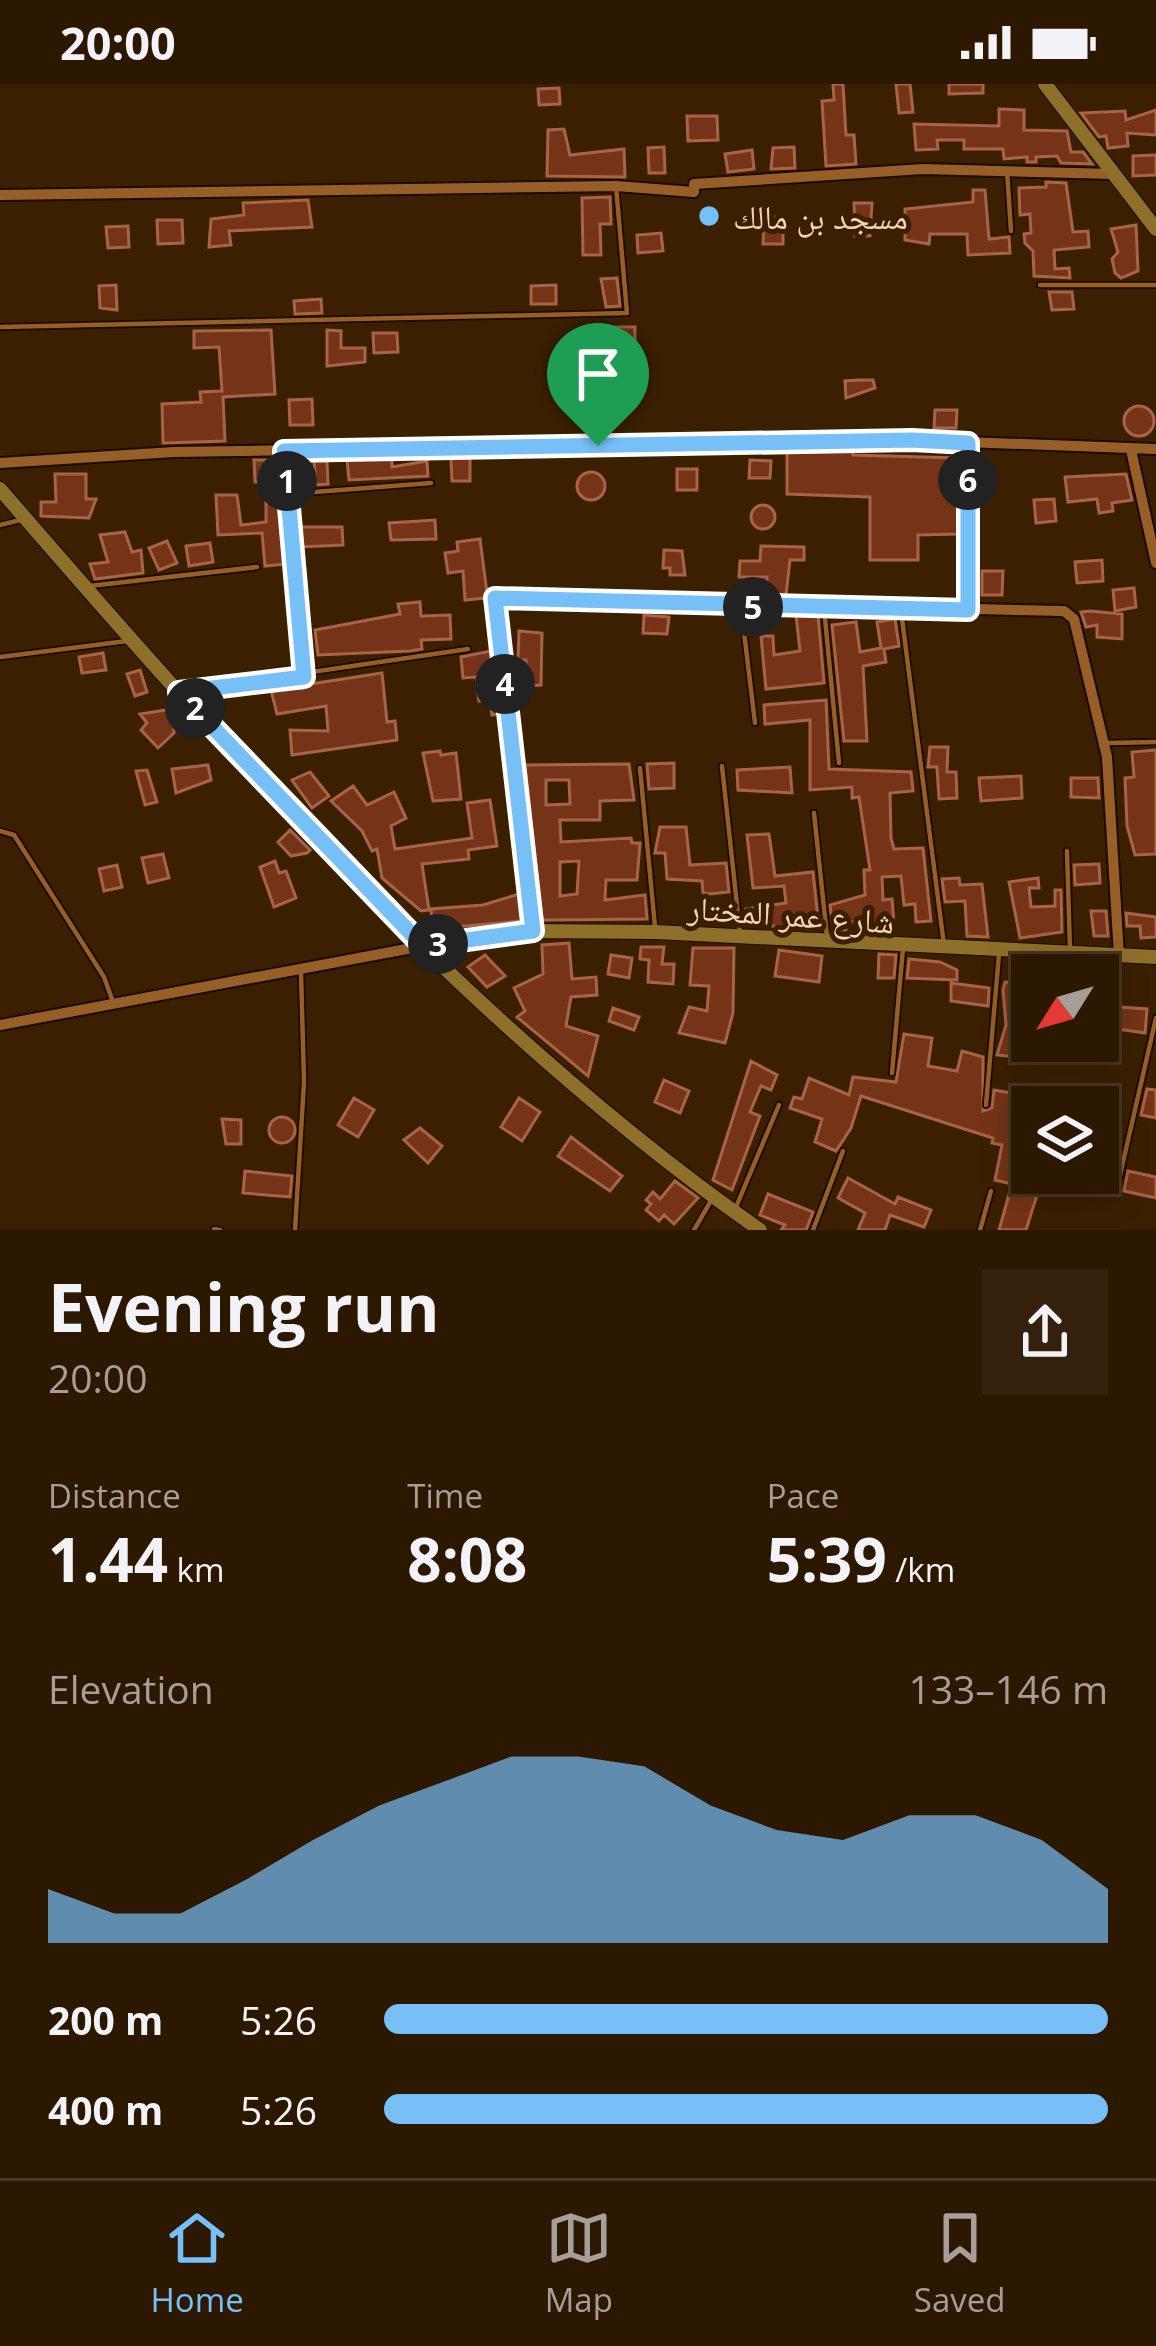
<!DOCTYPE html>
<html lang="en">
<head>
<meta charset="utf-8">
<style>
  :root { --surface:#2c1701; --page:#34200b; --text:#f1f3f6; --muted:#a69f99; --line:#483623; --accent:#77c0f7 }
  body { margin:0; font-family:"Open Sans","Noto Naskh Arabic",sans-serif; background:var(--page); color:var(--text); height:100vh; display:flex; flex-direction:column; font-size:45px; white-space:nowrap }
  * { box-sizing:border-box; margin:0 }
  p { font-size:39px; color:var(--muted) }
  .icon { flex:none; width:66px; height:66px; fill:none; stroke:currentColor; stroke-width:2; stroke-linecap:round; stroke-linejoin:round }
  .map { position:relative; height:1146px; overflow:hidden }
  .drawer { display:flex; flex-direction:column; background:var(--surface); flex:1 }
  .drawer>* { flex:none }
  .needle { width:78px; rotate:233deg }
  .tools { position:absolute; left:1011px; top:870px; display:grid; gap:24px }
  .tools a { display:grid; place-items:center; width:108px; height:108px; border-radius:0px; background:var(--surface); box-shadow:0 6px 30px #0003,0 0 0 3px var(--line); font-size:60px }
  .pin { position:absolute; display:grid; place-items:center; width:102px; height:102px; color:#fff; margin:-123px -51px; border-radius:50% 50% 50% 0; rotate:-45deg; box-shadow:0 0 12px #0007 }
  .pin .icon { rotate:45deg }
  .km { position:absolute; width:60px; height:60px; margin:-30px; border-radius:50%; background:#222; color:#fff; font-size:33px; line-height:60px; text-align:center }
  .round { display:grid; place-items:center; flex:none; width:126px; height:126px; border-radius:0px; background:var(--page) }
  .headline { display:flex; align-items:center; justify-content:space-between; height:204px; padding:0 48px }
  h1 { font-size:66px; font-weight:700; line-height:90px }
  .metrics { display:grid; grid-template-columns:repeat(3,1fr); gap:18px; height:204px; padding:12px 48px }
  .metrics div { display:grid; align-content:center }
  .metrics b { font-size:60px; font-weight:700 }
  .metrics small { font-size:33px; font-weight:400 }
  .metrics p { font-size:33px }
  .chart { height:336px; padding:24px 48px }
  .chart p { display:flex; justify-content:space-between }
  .chart svg { width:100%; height:216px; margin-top:12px; fill:var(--accent); opacity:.7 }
  ul { padding:0 48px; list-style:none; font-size:39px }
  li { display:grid; grid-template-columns:192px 144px 1fr; align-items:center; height:90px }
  li i { height:30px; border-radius:15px; background:var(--accent) }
  .status { display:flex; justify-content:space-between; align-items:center; height:84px; padding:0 60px; background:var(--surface); direction:ltr }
  .status svg { height:33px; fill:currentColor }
  .tabs { display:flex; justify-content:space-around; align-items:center; height:168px; border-top:3px solid var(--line); background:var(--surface); font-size:33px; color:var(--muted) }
  .tabs a { display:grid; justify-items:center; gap:6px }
  .tabs .current { color:var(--accent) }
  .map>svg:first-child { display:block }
  .building { fill:#753417; stroke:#a96346; stroke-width:3; fill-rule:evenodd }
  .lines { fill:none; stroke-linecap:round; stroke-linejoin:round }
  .lane-casing { stroke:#1c0b00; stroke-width:8 }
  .street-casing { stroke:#1c0b00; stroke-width:14 }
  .secondary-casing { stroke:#1c0b00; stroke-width:16 }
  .lane { stroke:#975f27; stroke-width:4.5 }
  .street { stroke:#975f27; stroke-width:10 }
  .secondary { stroke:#8f702a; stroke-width:14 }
  .route-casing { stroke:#fff; stroke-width:24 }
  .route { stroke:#77c0f7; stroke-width:15 }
  .poi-dot { fill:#77c0f7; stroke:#3b1f01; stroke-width:4.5 }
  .labels { text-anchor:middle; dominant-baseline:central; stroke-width:10; stroke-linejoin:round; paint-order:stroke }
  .poi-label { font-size:33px; fill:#f4d4b9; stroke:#3b1f01; text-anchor:start }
  .street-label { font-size:33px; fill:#f4d4b9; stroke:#3b1f01 }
</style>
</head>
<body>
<div class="status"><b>20:00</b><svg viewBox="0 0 49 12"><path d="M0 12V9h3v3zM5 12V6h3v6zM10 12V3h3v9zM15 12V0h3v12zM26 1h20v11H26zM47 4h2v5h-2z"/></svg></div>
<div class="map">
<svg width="1156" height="1146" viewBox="0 0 1156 1146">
  <rect width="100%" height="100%" fill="#3b1f01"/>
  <path class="building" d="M 833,0 L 843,0 L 846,51 L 854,51 L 856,80 L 826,82 L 822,17 L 834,16 Z
    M 896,0 L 910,0 L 913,28 L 899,29 Z
    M 949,0 L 983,0 L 983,9 L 949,10 Z
    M 559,4 L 560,20 L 539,21 L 538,5 Z
    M 999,25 L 1024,26 L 1024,46 L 1067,47 L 1071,68 L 1083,68 L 1092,80 L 1061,79 L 1057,72 L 1036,73 L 1036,78 L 1027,78 L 1027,73 L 1004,75 L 1003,65 L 964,65 L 964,56 L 937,56 L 938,65 L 916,66 L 914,40 L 999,42 Z
    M 1156,26 L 1156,51 L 1127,49 L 1128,62 L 1108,64 L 1106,52 L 1099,53 L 1081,29 L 1125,27 L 1126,36 Z
    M 687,32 L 717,32 L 718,56 L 688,57 Z
    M 564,45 L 570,71 L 624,65 L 625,93 L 547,92 L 548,46 Z
    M 664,63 L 665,89 L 649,89 L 648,64 Z
    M 794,63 L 795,84 L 771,85 L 773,64 Z
    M 752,66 L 754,85 L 728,88 L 725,70 Z
    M 1156,71 L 1156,91 L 1133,92 L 1133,72 Z
    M 1046,98 L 1066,99 L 1073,148 L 1088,147 L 1089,163 L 1054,166 L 1055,185 L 1069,184 L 1070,194 L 1034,192 L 1033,167 L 1025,159 L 1024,150 L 1031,149 L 1030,130 L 1020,131 L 1019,104 L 1046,103 Z
    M 973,106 L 985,106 L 989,155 L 1009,153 L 1010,169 L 968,171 L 967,150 L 930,150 L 929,160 L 905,156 L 905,125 L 973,118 Z
    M 610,113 L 611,140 L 600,140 L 601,171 L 583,171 L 582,114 Z
    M 308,116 L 312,143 L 229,147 L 231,161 L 209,163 L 211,135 L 244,131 L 243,119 Z
    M 854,119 L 872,119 L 870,152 L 855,152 Z
    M 764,133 L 783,133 L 783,160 L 763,160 Z
    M 157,136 L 182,136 L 183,159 L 158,160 Z
    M 1136,141 L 1138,187 L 1121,194 L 1115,189 L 1112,175 L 1118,168 L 1111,145 Z
    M 128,142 L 129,163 L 108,164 L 106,143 Z
    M 661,149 L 663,167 L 638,169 L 637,151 Z
    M 617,194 L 620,222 L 606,223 L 601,195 Z
    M 116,201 L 117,226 L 100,224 L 99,202 Z
    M 556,201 L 556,220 L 531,220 L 531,202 Z
    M 1049,208 L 1072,208 L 1074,225 L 1052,226 Z
    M 321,215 L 322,229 L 295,230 L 294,217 Z
    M 609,243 L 635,243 L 635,268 L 611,267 Z
    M 271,246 L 275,310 L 223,313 L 225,357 L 163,359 L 162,320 L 201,318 L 200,308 L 222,307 L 219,263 L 194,264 L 194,247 Z
    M 327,246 L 341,247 L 341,264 L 365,264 L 365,278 L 327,282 Z
    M 373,249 L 397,249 L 398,268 L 374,269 Z
    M 859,296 L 873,296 L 875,304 L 846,314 L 845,297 Z
    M 312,315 L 313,341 L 290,341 L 289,316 Z
    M1124 337a15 15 0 1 1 30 0a15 15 0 1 1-30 0Z
    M 935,326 L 957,326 L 956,344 L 934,344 Z
    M 853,367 L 853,371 L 958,374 L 958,450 L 918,451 L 918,476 L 870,476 L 870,413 L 787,410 L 787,368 Z
    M 470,373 L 470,397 L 452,397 L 451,374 Z
    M 392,375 L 392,383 L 427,377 L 428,392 L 349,396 L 347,376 Z
    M 254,376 L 278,376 L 287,480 L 265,482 L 262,449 L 218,451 L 216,411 L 237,411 L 241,441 L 266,438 L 266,398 L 255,398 Z
    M 750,376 L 771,377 L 770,394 L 749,394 Z
    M 314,377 L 327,377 L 328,400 L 316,401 Z
    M 677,385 L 697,385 L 697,406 L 677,406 Z
    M577 402a14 14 0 1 1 28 0a14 14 0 1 1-28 0Z
    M 55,390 L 86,390 L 86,415 L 96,415 L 89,434 L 41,432 L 41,418 L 56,418 Z
    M 1126,390 L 1132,416 L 1112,419 L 1113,427 L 1099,429 L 1097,415 L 1068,418 L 1065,393 Z
    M 1054,415 L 1056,437 L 1036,439 L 1034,416 Z
    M751 433a12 12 0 1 1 24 0a12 12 0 1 1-24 0Z
    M 435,436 L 436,455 L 391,456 L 389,439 Z
    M 298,443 L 342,443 L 343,461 L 299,463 Z
    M 125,448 L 132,468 L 141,466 L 143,489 L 95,495 L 90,480 L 108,478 L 100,451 Z
    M 480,455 L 487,509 L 485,514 L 465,516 L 463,487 L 448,489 L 445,469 L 458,467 L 457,458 Z
    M 167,457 L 177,479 L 159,486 L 149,464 Z
    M 210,459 L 213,478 L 189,482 L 186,462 Z
    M 761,462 L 804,463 L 804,476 L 790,476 L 786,511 L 767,510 L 767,493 L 739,493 L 740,477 L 760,477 Z
    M 664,466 L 682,467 L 685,491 L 670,491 L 670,484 L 663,484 Z
    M 1102,476 L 1103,497 L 1077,499 L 1075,478 Z
    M 982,487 L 1003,487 L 1002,511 L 982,511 Z
    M 1134,504 L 1136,523 L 1115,527 L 1113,506 Z
    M 420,518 L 421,532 L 450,531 L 451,555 L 421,556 L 422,565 L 410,567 L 318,571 L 315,546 L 400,530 L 398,520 Z
    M 1090,527 L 1122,530 L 1122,555 L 1097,553 L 1097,541 L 1086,543 L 1081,528 Z
    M 644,531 L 669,533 L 667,550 L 643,549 Z
    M 796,531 L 818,531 L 824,599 L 766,605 L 761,552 L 773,552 L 774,571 L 800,567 Z
    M 895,535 L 899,562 L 884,565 L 886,578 L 863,582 L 867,657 L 844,657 L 832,541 L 856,538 L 860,568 L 881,564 L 877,538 Z
    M 519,547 L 542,549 L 541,601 L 527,602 L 526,576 L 518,576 Z
    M 491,567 L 498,630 L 492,631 L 490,616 L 479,617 L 476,593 L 463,594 L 461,573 Z
    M 103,569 L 106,586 L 82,589 L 79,573 Z
    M 140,586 L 147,608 L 135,612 L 127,590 Z
    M 382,589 L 387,638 L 395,637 L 397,656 L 292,671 L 290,646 L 328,647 L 326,622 L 277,630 L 271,606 Z
    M 826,616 L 829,685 L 911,688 L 913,707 L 890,709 L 891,754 L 894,765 L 923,764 L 931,837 L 916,838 L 915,820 L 904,821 L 901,792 L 882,793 L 883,816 L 892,815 L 894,840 L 869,847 L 867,837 L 845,838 L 846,846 L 833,846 L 830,821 L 865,811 L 864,786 L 870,786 L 859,713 L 852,714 L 852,703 L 810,706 L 810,636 L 765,640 L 764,621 Z
    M 172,625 L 174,649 L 158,664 L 141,646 L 147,639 L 140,630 Z
    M 930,663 L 948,663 L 947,688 L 956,688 L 957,714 L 939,715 L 937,683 L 928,683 Z
    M 1156,666 L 1156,770 L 1135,771 L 1127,742 L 1125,694 L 1134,693 L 1132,668 Z
    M 440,667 L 441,671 L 456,669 L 461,715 L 433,717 L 423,669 Z
    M 674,679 L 674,704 L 649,705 L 647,680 Z
    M 629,680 L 634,716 L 600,717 L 600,736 L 560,736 L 561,758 L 631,754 L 632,759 L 640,759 L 637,796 L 606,796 L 605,816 L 645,811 L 647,835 L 542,836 L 525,681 ZM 546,696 L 569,696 L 570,720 L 546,721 ZM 579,777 L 577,810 L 560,812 L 560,778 Z
    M 208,681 L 211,696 L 176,709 L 172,685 Z
    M 790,683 L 792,709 L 738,706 L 737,686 Z
    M 147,686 L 157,718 L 145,721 L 136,687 Z
    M 310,688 L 329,712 L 312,724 L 292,696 Z
    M 1021,692 L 1022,714 L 981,717 L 979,694 Z
    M 1071,694 L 1098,694 L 1099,714 L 1071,713 Z
    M 353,702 L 367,721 L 394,708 L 406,734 L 391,742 L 395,765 L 472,754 L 467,719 L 490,716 L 497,762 L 468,766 L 469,775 L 422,780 L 429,826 L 421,827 L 382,794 L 377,765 L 372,767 L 362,747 L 331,717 Z
    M 660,743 L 686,743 L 690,781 L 726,779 L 729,808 L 709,810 L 703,809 L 702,797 L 667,795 L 665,769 L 655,769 Z
    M 290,746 L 310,766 L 307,769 L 291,772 L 278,758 Z
    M 769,750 L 775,792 L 813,788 L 819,844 L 747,841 L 746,825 L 786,819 L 784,802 L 753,804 L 747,751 Z
    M 163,770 L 169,794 L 148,799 L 142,774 Z
    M 275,777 L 279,789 L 286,787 L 296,814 L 274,823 L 260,783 Z
    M 1099,780 L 1100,799 L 1075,801 L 1074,781 Z
    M 117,781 L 122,803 L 104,807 L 99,785 Z
    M 959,794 L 960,801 L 982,800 L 988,853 L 967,852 L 965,817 L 945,818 L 942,795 Z
    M 1038,794 L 1039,804 L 1029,804 L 1031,823 L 1055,822 L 1055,806 L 1061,806 L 1062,848 L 1020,854 L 1009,798 Z
    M 519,810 L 522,837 L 433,845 L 431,825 L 483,821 Z
    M 1091,827 L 1106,827 L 1108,852 L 1094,852 Z
    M 1126,829 L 1156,833 L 1156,853 L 1141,854 L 1140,842 L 1127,842 Z
    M 569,859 L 572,895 L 596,893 L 597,911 L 571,913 L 566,942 L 598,952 L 588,992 L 517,933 L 525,927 L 514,904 L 543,890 L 542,861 Z
    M 641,863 L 664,863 L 662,880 L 674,880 L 673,900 L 648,898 L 649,876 L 640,875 Z
    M 693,864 L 734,864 L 733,929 L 725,959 L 679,949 L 689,923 L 707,927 L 709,902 L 690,901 Z
    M 779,866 L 822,872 L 819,898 L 775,892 Z
    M 879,870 L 896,871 L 894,894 L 878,894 Z
    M 485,871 L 505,892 L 487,903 L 468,883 Z
    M 611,871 L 632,874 L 629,894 L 608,890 Z
    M 909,875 L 940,878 L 957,886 L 957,896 L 907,894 Z
    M 1019,880 L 1037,881 L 1025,950 L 1030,950 L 1028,974 L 997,971 L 1006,941 L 1003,906 L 1005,898 L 1018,899 Z
    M 951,899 L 989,904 L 988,922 L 951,917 Z
    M 1119,923 L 1147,925 L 1145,949 L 1117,945 Z
    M 613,924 L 639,933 L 634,946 L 609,937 Z
    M 904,950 L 932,954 L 928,982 L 957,987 L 962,967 L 983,973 L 983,1027 L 992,1024 L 994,1006 L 1018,1010 L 1012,1073 L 1032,1080 L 1032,1089 L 1044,1089 L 1026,1146 L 999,1146 L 1012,1100 L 995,1096 L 1002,1061 L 992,1059 L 993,1054 L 861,1012 L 851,1044 L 836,1067 L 815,1058 L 822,1035 L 790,1024 L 794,1013 L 802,1015 L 809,994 L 849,1011 L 853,993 L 896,998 Z
    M 751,977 L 777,991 L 771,1006 L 761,1002 L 750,1028 L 760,1032 L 732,1106 L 713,1096 Z
    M 664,996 L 689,1007 L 680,1029 L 655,1018 Z
    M 1147,1005 L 1156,1006 L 1156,1034 L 1141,1031 Z
    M 354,1014 L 374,1026 L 358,1053 L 338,1041 Z
    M 519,1014 L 540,1028 L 522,1057 L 501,1043 Z
    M269 1046a13 13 0 1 1 26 0a13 13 0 1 1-26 0Z
    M 222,1035 L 241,1036 L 241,1060 L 226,1060 Z
    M 420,1044 L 442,1062 L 428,1079 L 404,1056 Z
    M 571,1053 L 622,1092 L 610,1107 L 558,1072 Z
    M 245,1087 L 292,1092 L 290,1113 L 243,1109 Z
    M 1128,1087 L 1156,1093 L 1156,1114 L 1124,1107 Z
    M 848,1094 L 895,1120 L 898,1113 L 931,1126 L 924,1143 L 890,1131 L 885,1146 L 858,1146 L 865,1129 L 838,1114 Z
    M 675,1097 L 698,1114 L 674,1140 L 664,1131 L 659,1137 L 646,1126 L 651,1120 L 646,1116 L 653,1108 L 660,1115 Z
    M 768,1110 L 813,1128 L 806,1146 L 781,1146 L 785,1141 L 760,1131 Z"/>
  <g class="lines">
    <defs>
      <path id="lane" d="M 1007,87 L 1011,147
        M 1040,201 L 1156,201
        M 0,243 L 627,229 L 616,102
        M 284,367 L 304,593
        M 288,410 L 431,399
        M 0,441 L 24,435
        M 89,502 L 257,483
        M 741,523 L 755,639
        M 824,524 L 839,679
        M 901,527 L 944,861
        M 0,573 L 127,557
        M 183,607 L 468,565
        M 1108,659 L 1156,658
        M 722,682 L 740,849
        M 640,684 L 655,843
        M 814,729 L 827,853
        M 0,747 L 14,751 L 104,893 L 113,918
        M 1067,767 L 1070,866
        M 892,989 L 903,864
        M 986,1021 L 999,870
        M 1118,1100 L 1156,934
        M 736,1123 L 779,1021
        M 214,1145 L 220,1146
        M 295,1146 L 304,998 L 301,888
        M 694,1146 L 712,1115
        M 813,1146 L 843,1067
        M 980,1146 L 991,1107"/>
      <path id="street" d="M 0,111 L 616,102 L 694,108 L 694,100 L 923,85 L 1113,90
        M 1131,366 L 1156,479
        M 0,379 L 174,368 L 912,356 L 1156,365
        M 968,526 L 968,359
        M 533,847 L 495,514 L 1064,527 L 1074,535 L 1107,673 L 1119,872
        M 0,941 L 423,862"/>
      <path id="secondary" d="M 1045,0 L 1156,145
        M 0,405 C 228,669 473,945 760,1146
        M 423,862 L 533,847 L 656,848 L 1156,873"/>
    </defs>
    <use href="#lane" class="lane-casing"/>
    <use href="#street" class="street-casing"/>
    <use href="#secondary" class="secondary-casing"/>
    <use href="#lane" class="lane"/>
    <use href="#street" class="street"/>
    <use href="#secondary" class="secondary"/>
  </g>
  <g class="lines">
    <defs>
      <path id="route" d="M 912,356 L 968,359 L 968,526 L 495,514 L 533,847 L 423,862 L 179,608 L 304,593 L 284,367 Z"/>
    </defs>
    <use href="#route" class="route-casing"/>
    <use href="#route" class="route"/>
  </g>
  <circle class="poi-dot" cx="709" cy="132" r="12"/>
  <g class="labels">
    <g class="poi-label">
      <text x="733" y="132">مسجد بن مالك</text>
    </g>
    <g class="street-label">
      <text transform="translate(791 830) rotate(4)">شارع عمر المختار</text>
    </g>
  </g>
</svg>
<div class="tools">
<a><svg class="needle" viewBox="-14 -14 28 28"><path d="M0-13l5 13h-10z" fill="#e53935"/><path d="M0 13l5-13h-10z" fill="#a69f99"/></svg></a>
<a><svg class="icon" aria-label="layers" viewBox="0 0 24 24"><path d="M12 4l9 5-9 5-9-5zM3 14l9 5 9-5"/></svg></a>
</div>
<div class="pin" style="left:598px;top:362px;background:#1e9e55"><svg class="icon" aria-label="arrive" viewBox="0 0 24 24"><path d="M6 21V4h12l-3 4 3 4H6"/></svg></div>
<b class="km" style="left:287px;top:397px">1</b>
<b class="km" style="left:195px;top:624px">2</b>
<b class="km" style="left:438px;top:860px">3</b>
<b class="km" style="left:505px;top:600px">4</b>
<b class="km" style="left:753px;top:523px">5</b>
<b class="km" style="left:968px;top:396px">6</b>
</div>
<section class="drawer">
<div class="headline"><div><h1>Evening run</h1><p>20:00</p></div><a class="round"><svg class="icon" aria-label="share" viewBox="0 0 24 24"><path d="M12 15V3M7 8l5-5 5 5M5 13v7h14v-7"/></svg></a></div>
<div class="metrics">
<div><p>Distance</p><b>1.44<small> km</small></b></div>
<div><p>Time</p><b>8:08</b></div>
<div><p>Pace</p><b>5:39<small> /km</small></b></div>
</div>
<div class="chart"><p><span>Elevation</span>133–146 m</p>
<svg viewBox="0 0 160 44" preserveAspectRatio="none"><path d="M0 44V33L10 38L20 38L30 31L40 23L50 16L60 11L70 6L80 6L90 8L100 16L110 21L120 23L130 18L140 18L150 23L160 33V44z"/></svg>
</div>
<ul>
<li><b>200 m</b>5:26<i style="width:100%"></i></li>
<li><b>400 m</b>5:26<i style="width:100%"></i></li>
</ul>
</section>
<nav class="tabs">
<a class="current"><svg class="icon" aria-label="home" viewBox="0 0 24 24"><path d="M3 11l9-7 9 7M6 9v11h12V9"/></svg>Home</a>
<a><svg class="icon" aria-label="map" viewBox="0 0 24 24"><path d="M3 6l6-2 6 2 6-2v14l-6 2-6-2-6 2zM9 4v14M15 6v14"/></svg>Map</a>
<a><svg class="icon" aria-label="saved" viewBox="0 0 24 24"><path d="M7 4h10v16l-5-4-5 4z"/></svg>Saved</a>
</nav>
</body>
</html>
